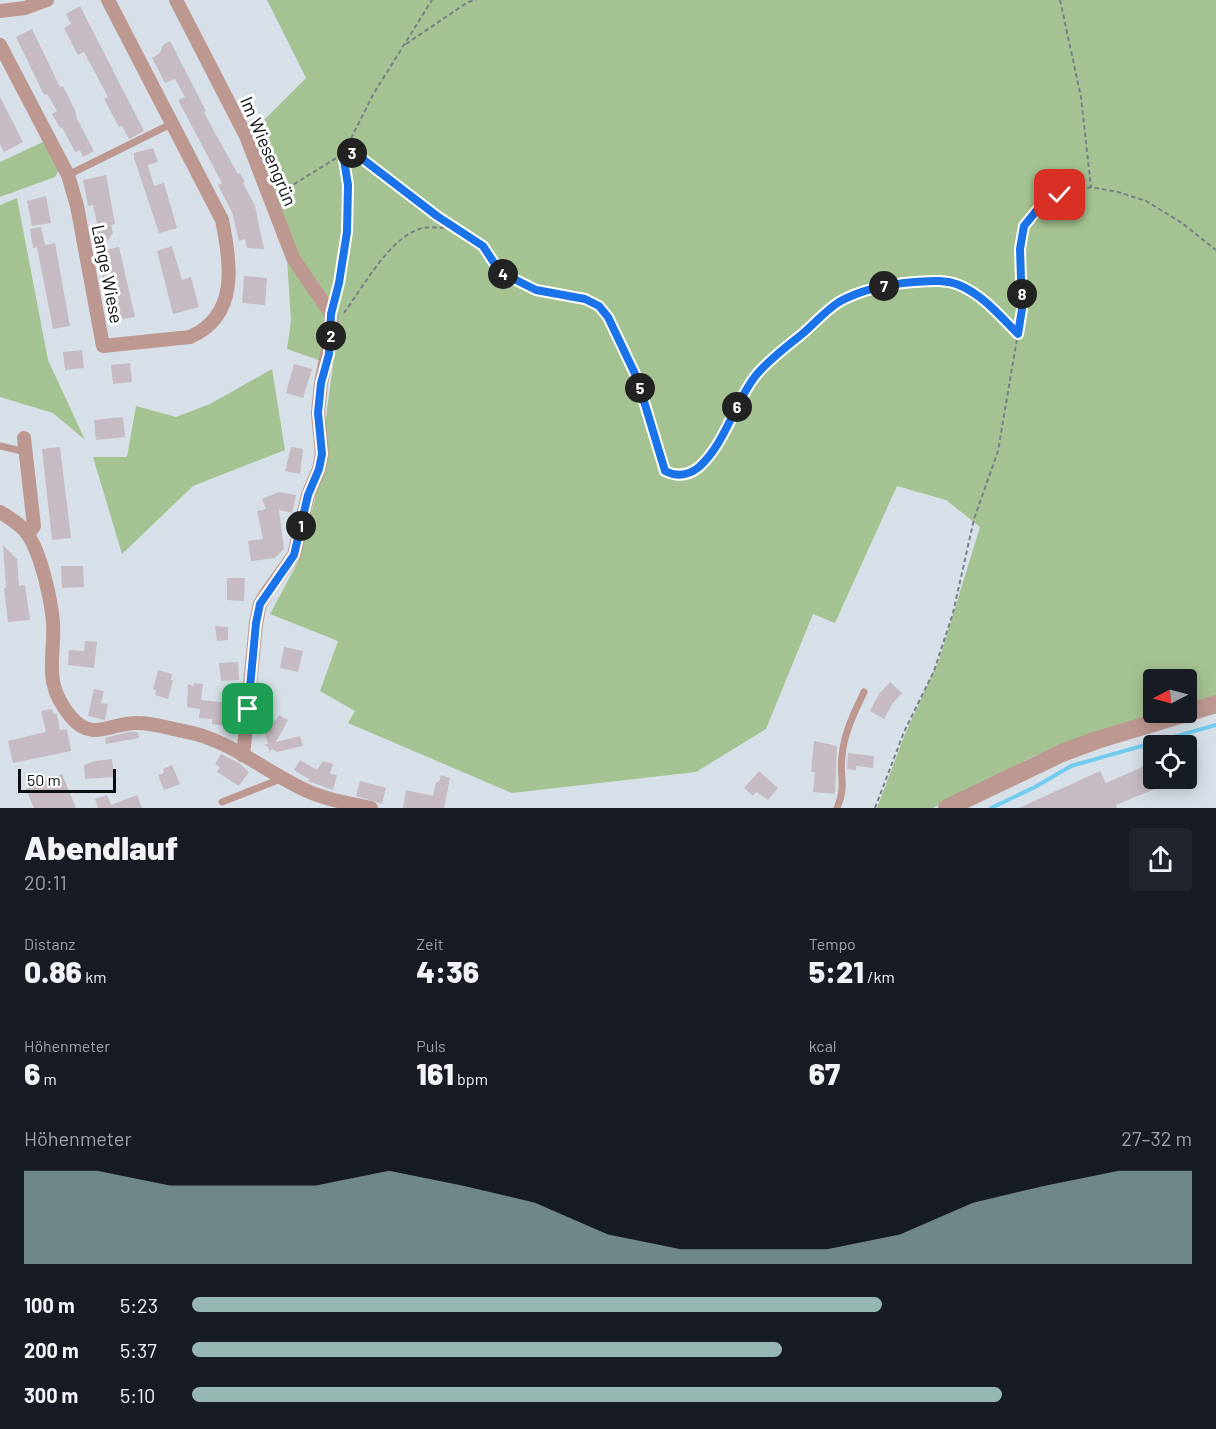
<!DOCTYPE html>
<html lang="de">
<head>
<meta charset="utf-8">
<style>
  :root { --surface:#171b24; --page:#20242c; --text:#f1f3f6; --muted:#9ea1a6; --accent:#96b6b2 }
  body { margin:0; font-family:Barlow,sans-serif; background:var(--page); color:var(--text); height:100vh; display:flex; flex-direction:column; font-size:22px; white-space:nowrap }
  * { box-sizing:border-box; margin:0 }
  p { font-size:20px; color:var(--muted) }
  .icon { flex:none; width:33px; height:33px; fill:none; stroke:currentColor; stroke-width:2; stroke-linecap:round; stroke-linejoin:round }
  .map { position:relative; height:808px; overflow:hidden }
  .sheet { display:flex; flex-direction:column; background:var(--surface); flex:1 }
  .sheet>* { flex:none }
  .needle { width:39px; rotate:264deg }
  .tools { position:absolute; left:1143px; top:669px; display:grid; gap:12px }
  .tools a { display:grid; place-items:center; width:54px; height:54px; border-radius:6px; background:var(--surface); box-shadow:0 3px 15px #0003; font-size:30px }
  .scale { position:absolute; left:18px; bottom:15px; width:98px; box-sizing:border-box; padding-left:6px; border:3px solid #0c0f12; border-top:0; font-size:16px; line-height:21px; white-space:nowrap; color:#0c0f12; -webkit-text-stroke:4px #fff; paint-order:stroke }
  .pin { position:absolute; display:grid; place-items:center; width:51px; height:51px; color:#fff; margin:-26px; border-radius:12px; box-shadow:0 3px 9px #0006 }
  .km { position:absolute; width:30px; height:30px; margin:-15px; border-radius:50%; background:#222; color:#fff; font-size:16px; line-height:30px; text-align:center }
  .round { display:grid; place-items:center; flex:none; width:63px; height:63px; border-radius:6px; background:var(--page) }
  .headline { display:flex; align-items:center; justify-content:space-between; height:102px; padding:0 24px }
  h1 { font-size:33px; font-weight:800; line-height:45px }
  .stats { display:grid; grid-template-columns:repeat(3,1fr); gap:9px; height:102px; padding:6px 24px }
  .stats div { display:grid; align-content:center }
  .stats b { font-size:30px; font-weight:800 }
  .stats small { font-size:16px; font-weight:400 }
  .stats p { font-size:16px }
  .chart { height:168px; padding:12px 24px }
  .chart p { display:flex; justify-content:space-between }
  .chart svg { width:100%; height:108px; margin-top:6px; fill:var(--accent); opacity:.7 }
  ul { padding:0 24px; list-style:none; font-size:20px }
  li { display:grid; grid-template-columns:96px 72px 1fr; align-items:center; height:45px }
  li i { height:15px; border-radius:8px; background:var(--accent) }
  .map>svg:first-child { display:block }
  .green { fill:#a5c392 }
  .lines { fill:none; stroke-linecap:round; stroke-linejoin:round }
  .stream { stroke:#72ccf0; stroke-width:4 }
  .building { fill:#c6bbc2 }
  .path { stroke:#798085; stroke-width:2; stroke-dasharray:4.5 3; stroke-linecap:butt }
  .service { stroke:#bc9890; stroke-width:7 }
  .minor { stroke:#bc9890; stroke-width:14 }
  .tertiary { stroke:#bc9890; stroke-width:18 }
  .route-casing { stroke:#fff; stroke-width:12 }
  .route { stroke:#1a73e8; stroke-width:8 }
  .labels { text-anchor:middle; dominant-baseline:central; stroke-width:6; stroke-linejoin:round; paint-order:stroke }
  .street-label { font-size:18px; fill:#0c0f12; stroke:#fff }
</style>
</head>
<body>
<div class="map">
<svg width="1216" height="808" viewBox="0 0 1216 808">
  <rect width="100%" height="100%" fill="#d7e0e8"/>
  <path class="green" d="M 267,0 L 1216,0 L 1216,697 L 1187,706 L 1186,680 L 1154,680 L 1154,712 L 1164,713 L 1034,756 L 933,808 L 877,808 L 905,734 L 939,660 L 980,527 L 946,500 L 897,486 L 835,623 L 813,614 L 766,729 L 696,772 L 512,793 L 348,723 L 355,711 L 320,691 L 338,641 L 270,614 L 298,562 L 315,499 L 333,365 L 287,349 L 291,321 L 286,244 L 248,136 L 306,78 Z
    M 45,141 L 59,170 L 55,177 L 0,197 L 0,162 Z
    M 17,198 L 48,360 L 85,440 L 53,413 L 0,397 L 0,205 Z
    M 272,369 L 285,450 L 193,486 L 122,554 L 93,457 L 127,457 L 136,406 L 176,417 L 210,404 Z"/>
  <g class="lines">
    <path class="stream" d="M 991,808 L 1035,787 L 1071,766 L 1216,725"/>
  </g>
  <path class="building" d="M 80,6 L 144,131 L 129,139 L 122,126 L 119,127 L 104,99 L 108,97 L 84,52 L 78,55 L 64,28 L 71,24 L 66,14 Z
    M 32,29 L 60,87 L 63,86 L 75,110 L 77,119 L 94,151 L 83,157 L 80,150 L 75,152 L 62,127 L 60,128 L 52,114 L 57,111 L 47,94 L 44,95 L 16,37 Z
    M 170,41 L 206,111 L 204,112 L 216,135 L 238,174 L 240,173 L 245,182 L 243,183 L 255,206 L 264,249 L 247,248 L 245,239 L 239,241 L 232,212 L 218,185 L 222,183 L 178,100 L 185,97 L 175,79 L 165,83 L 152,58 L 160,53 L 163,45 Z
    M 0,97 L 23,142 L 4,152 L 0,144 Z
    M 153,148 L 158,162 L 148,165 L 154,186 L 164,183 L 177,228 L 159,233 L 134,158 L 134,153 Z
    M 106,175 L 115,224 L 111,225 L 113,233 L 100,251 L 119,247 L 135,317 L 122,319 L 113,319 L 110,313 L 92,229 L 98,228 L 93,205 L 88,206 L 83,180 Z
    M 46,196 L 51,223 L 32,226 L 27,201 Z
    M 41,227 L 45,245 L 33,248 L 30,229 Z
    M 55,243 L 70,326 L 53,329 L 37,247 Z
    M 172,246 L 182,280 L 191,277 L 199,307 L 173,314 L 157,251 Z
    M 244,276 L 267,278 L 265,305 L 242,303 Z
    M 82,350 L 84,368 L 65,370 L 63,352 Z
    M 130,363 L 132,382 L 113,384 L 111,365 Z
    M 294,364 L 312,369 L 303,398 L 286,393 Z
    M 123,417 L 125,437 L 96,440 L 94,420 Z
    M 60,447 L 71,538 L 52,540 L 42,449 Z
    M 291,447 L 303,449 L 300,474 L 285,471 Z
    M 279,492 L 296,495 L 292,513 L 279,510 L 284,549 L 275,558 L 251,561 L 248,541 L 263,539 L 257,511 L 266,509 L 262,499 Z
    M 3,545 L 17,559 L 19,586 L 25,585 L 30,620 L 8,622 L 4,588 L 6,588 Z
    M 61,566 L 83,566 L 84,587 L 62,588 Z
    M 227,578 L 245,578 L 244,601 L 227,600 Z
    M 215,626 L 228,627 L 228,640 L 217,641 Z
    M 85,641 L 97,642 L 94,668 L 68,665 L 69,650 L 84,651 Z
    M 284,647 L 303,651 L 298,672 L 280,668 Z
    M 238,662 L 239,680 L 221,681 L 219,663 Z
    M 158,670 L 172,674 L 171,680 L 173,680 L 168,699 L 155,695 L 156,690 L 153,689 Z
    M 890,682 L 902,693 L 893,703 L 884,719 L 870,711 L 879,694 Z
    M 194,683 L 203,684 L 201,700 L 233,703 L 230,726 L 212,724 L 212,719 L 199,718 L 200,709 L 187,707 L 188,684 L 193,686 Z
    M 94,689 L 104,691 L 101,703 L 108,704 L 105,720 L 88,716 Z
    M 52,709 L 54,714 L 57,714 L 60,730 L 67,729 L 71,751 L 13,763 L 8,741 L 46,732 L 41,711 Z
    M 279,715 L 288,720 L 276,742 L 300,736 L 303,746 L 277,752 L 272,749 L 270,752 L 268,747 L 264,745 L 268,744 L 263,726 L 268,717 L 276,721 Z
    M 129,732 L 138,732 L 139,738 L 106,744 L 105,738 Z
    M 814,741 L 837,746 L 835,794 L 813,792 L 815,772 L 811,772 Z
    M 848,753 L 874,756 L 873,768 L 856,766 L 856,770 L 847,769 Z
    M 221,754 L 239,763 L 249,772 L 239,786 L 217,772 L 220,767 L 215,764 Z
    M 112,759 L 114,777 L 85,779 L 84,765 L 95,761 Z
    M 300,760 L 317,770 L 323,761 L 333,764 L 330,774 L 337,775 L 333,790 L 308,781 L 309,779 L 294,770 Z
    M 172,765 L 180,784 L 164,790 L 158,775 L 164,773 L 163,769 Z
    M 1147,765 L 1157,788 L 1116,805 L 1117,808 L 1019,808 L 1100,771 L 1106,783 Z
    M 759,771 L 778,788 L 768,800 L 756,792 L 753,796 L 744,788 Z
    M 62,774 L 76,808 L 34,808 L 26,789 Z
    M 441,775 L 450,778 L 444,808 L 403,808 L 406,790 L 433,796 L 436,782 L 439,782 Z
    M 360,781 L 386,788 L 382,804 L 356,796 Z
    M 107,795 L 111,805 L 137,795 L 142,808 L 98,808 L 95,799 Z"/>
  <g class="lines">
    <path class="path" d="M 1060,0 L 1081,97 L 1091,187
      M 406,44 L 468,2 L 476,0
      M 345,150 L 360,157 L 437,216 L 482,246 L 500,272 L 536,290 L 585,299 L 599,306 L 608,317 L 637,378 L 665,471 L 674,475 L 682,475 L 700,466 L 716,445 L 742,397 L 757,374 L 825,313 L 852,296 L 898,284 L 929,280 L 957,284 L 980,296 L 1018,334
      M 281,192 L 343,154 L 374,93 L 432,0
      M 336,297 C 348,250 350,202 343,154
      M 344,313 C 363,287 391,235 423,228 C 432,227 442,228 451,228
      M 875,808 L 904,732 L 934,671 L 953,613 L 974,519 L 998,451 L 1022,309 L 1020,249 L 1024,226 L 1037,210 L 1060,195 L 1091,187 L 1118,192 L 1146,201 L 1182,223 L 1216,250"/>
    <path class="service" d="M 68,175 L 171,124
      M 0,446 L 26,452
      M 222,802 L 283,778
      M 837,808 C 847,783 839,779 842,756 C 844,733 854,713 864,692"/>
    <path class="minor" d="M 176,0 L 246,136 L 293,258 L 331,314 L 332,330 L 321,383 L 318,413 L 322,454 L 319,469 L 308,495 L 294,555 L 268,591 L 260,604 L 256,623 L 244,747 L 242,755
      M 0,11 L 25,8 L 47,0
      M 0,45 L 68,175 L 77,206 L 103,346 L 190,337 C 239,316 231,263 222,220 L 108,0
      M 24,438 L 34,526 L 28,534
      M 0,512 C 10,518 22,525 28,535 C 41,554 51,599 53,622 C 55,661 42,682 71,717 C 93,743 111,722 138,723 C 152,723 168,728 183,731 C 226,738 262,769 301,788 C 322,799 348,803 371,808"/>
    <path class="tertiary" d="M 947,808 L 1062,753 L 1097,740 L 1216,704"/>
  </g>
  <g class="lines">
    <defs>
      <path id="route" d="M 248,709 L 256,623 L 260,604 L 294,555 L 308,495 L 319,469 L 322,454 L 318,413 L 321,383 L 329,354 L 331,314 L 339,283 L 347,232 L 348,185 L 343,154 L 345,150 L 360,157 L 437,216 L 483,246 L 500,272 L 536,290 L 585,299 L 599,306 L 608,317 L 637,378 L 665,471 C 677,477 688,476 699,467 C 726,443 734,402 757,374 C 770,359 786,347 801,335 C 814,324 825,311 839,302 C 862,289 889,284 914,282 C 928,281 945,279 959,285 C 983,295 1000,316 1018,334 L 1022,309 L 1020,249 L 1024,226 L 1037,210 L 1060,195"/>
    </defs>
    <use href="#route" class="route-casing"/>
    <use href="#route" class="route"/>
  </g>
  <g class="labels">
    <g class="street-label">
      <text transform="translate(269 151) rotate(67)">Im Wiesengrün</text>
      <text transform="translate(108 274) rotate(79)">Lange Wiese</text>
    </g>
  </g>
</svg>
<div class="tools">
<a><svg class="needle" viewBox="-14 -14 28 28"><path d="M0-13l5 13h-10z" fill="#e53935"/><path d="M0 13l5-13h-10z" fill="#9ea1a6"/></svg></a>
<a><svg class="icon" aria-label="locate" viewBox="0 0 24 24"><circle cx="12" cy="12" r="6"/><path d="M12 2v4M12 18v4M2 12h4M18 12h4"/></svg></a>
</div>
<div class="scale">50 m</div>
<div class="pin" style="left:248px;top:709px;background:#1e9e55"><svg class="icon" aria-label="arrive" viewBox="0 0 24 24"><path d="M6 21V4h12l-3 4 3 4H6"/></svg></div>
<div class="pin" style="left:1060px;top:195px;background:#d93025"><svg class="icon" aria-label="check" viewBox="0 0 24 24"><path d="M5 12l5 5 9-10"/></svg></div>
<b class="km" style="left:301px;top:526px">1</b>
<b class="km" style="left:331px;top:336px">2</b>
<b class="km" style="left:352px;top:153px">3</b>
<b class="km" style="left:503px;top:274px">4</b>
<b class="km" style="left:640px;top:388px">5</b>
<b class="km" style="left:737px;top:407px">6</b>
<b class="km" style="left:884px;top:286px">7</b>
<b class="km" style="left:1022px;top:294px">8</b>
</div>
<section class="sheet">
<div class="headline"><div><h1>Abendlauf</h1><p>20:11</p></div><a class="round"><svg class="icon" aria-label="share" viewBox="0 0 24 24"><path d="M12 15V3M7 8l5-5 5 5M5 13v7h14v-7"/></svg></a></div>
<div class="stats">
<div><p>Distanz</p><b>0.86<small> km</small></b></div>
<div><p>Zeit</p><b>4:36</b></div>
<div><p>Tempo</p><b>5:21<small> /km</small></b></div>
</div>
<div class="stats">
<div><p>Höhenmeter</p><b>6<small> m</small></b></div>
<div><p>Puls</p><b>161<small> bpm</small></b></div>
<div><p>kcal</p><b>67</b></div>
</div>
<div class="chart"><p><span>Höhenmeter</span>27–32 m</p>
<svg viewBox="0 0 160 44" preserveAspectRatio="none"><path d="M0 44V6L10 6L20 12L30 12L40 12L50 6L60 12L70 19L80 32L90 38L100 38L110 38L120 32L130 19L140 12L150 6L160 6V44z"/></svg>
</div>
<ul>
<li><b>100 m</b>5:23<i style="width:69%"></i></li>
<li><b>200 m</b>5:37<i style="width:59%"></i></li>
<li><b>300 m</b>5:10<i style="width:81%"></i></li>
</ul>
</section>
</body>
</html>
